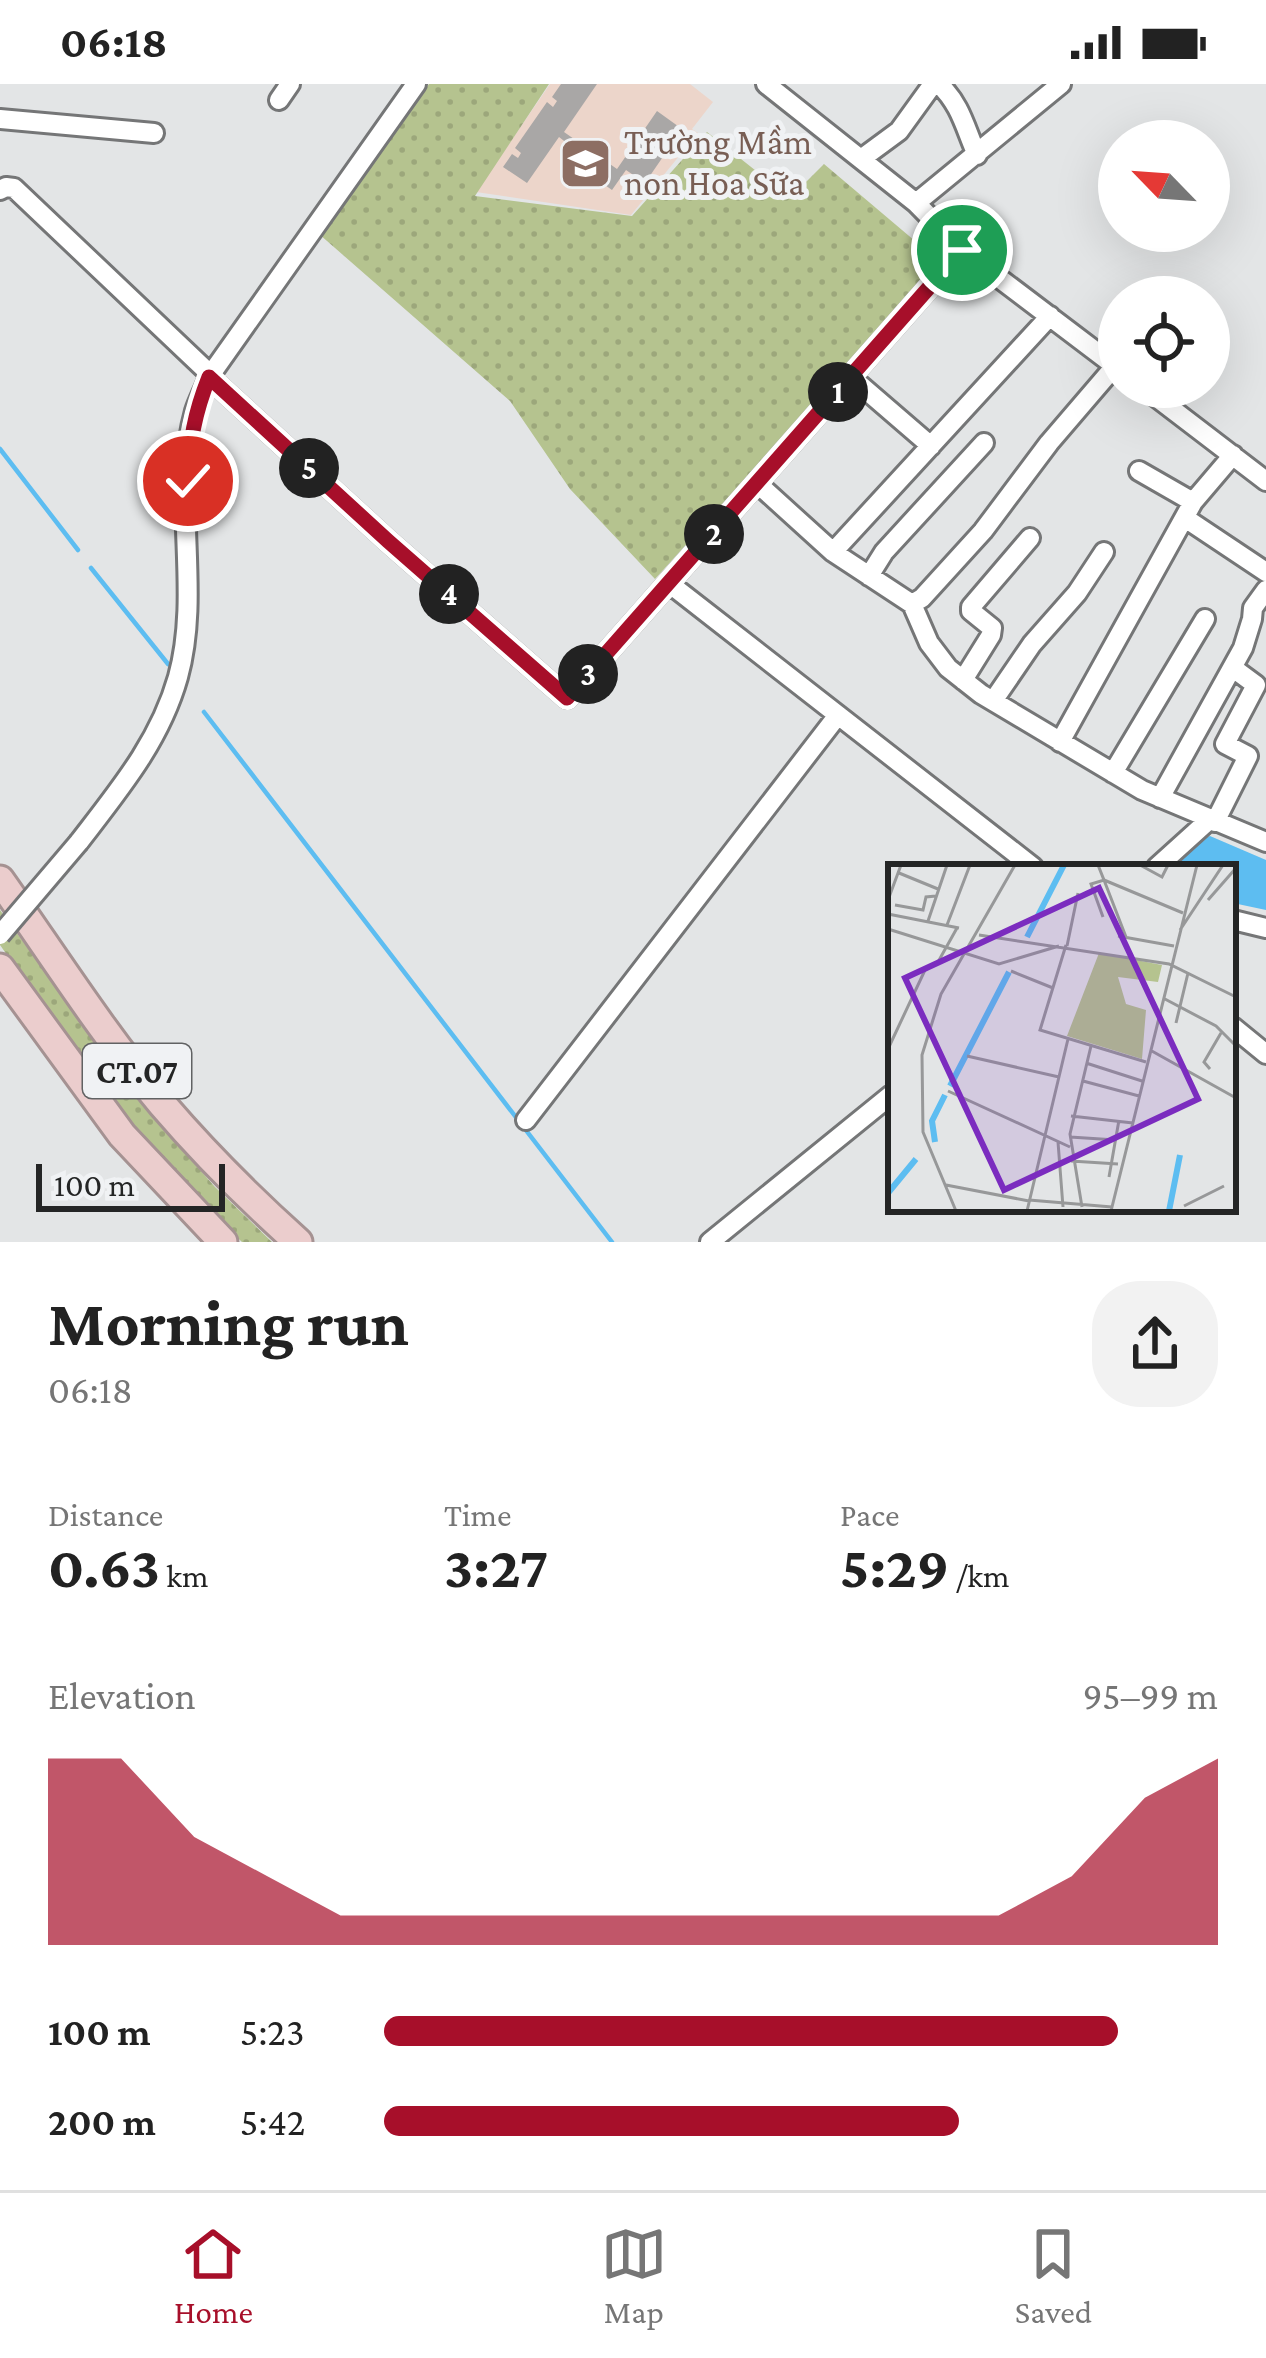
<!DOCTYPE html>
<html lang="en">
<head>
<meta charset="utf-8">
<style>
  :root { --surface:#fff; --page:#f2f2f2; --text:#222; --muted:#767676; --line:#e0e0e0; --accent:#a70f2a }
  body { margin:0; font-family:"Crimson Pro",serif; background:var(--page); color:var(--text); height:100vh; display:flex; flex-direction:column; font-size:45px; white-space:nowrap }
  * { box-sizing:border-box; margin:0 }
  p { font-size:39px; color:var(--muted) }
  .icon { flex:none; width:66px; height:66px; fill:none; stroke:currentColor; stroke-width:2; stroke-linecap:round; stroke-linejoin:round }
  .map { position:relative; height:1158px; overflow:hidden }
  .drawer { display:flex; flex-direction:column; background:var(--surface); flex:1 }
  .drawer>* { flex:none }
  .needle { width:78px; rotate:295deg }
  .fabs { position:absolute; left:1098px; top:36px; display:grid; gap:24px }
  .fabs a { display:grid; place-items:center; width:132px; height:132px; border-radius:50%; background:var(--surface); box-shadow:0 12px 48px #0002; font-size:60px }
  .scale { position:absolute; left:36px; bottom:30px; width:189px; box-sizing:border-box; padding-left:12px; border:6px solid #242525; border-top:0; font-size:33px; line-height:42px; white-space:nowrap; color:#242525; -webkit-text-stroke:9px #f0f2f4; paint-order:stroke }
  .pin { position:absolute; display:grid; place-items:center; width:102px; height:102px; color:#fff; margin:-51px; border:6px solid #fff; border-radius:50%; box-shadow:0 3px 12px #0007 }
  .km { position:absolute; width:60px; height:60px; margin:-30px; border-radius:50%; background:#222; color:#fff; font-size:33px; line-height:60px; text-align:center }
  .round { display:grid; place-items:center; flex:none; width:126px; height:126px; border-radius:48px; background:var(--page) }
  .head { display:flex; align-items:center; justify-content:space-between; height:204px; padding:0 48px }
  h1 { font-size:66px; font-weight:700; line-height:90px }
  .stats { display:grid; grid-template-columns:repeat(3,1fr); gap:18px; height:204px; padding:12px 48px }
  .stats div { display:grid; align-content:center }
  .stats b { font-size:60px; font-weight:700 }
  .stats small { font-size:33px; font-weight:400 }
  .stats p { font-size:33px }
  .chart { height:336px; padding:24px 48px }
  .chart p { display:flex; justify-content:space-between }
  .chart svg { width:100%; height:216px; margin-top:12px; fill:var(--accent); opacity:.7 }
  ul { padding:0 48px; list-style:none; font-size:39px }
  li { display:grid; grid-template-columns:192px 144px 1fr; align-items:center; height:90px }
  li i { height:30px; border-radius:15px; background:var(--accent) }
  .status { display:flex; justify-content:space-between; align-items:center; height:84px; padding:0 60px; background:var(--surface); direction:ltr }
  .status svg { height:33px; fill:currentColor }
  .dock { display:flex; justify-content:space-around; align-items:center; height:168px; border-top:3px solid var(--line); background:var(--surface); font-size:33px; color:var(--muted) }
  .dock a { display:grid; justify-items:center; gap:6px }
  .dock .on { color:var(--accent) }
  .map>svg:first-child { display:block }
  .education { fill:#ecd5ca }
  .grass { fill:url(#grass-dots) }
  .water { fill:#5dbdf1 }
  .lines { fill:none; stroke-linecap:round; stroke-linejoin:round }
  .stream { stroke:#5dbdf1; stroke-width:4.5 }
  .building { fill:#a9a7a6 }
  .minor-casing { stroke:#757677; stroke-width:24 }
  .highway-casing { stroke:#a59292; stroke-width:33 }
  .minor { stroke:#fff; stroke-width:18 }
  .highway { stroke:#ebcdcd; stroke-width:27 }
  .minor-bridge-casing { stroke:#757677; stroke-width:24; stroke-linecap:butt }
  .minor-bridge { stroke:#fff; stroke-width:18 }
  .route-casing { stroke:#fff; stroke-width:24 }
  .route { stroke:#a70f2a; stroke-width:15 }
  .labels { text-anchor:middle; dominant-baseline:central; stroke-width:10; stroke-linejoin:round; paint-order:stroke }
  .shield { fill:#f0f2f4; stroke:#616263; stroke-width:3 }
  .shield-label { font-size:33px; font-weight:bold; fill:#242525 }
  .education-label { font-size:36px; fill:#785e54; stroke:#f0f2f4; text-anchor:start }
  .inset-river { fill:none; stroke:#5dbdf1; stroke-width:6 }
  .inset-road { fill:none; stroke:#979899; stroke-width:3 }
  .view { fill:#7b2cbf; fill-opacity:0.15; stroke:#7b2cbf; stroke-width:6 }
  .inset-edge { fill:none; stroke:#242525; stroke-width:6 }
</style>
</head>
<body>
<div class="status"><b>06:18</b><svg viewBox="0 0 49 12"><path d="M0 12V9h3v3zM5 12V6h3v6zM10 12V3h3v9zM15 12V0h3v12zM26 1h20v11H26zM47 4h2v5h-2z"/></svg></div>
<div class="map">
<svg width="1266" height="1158" viewBox="0 0 1266 1158">
  <defs>
    <pattern id="grass-dots" width="8" height="8" patternUnits="userSpaceOnUse" patternTransform="scale(3)"><rect width="8" height="8" fill="#b5c38f"/><path d="M2 2h.1M6 6h.1" fill="none" stroke="#9ca77b" stroke-width="1.8" stroke-linecap="round"/></pattern>
  </defs>
  <rect width="100%" height="100%" fill="#e3e5e6"/>
  <path class="education" d="M 550,0 L 690,0 L 713,18 L 692,45 L 698,49 L 631,131 L 476,108 Z"/>
  <path class="grass" d="M 429,0 L 549,0 L 475,112 L 632,132 L 707,48 L 790,114 L 824,80 L 941,179 L 655,495 L 570,405 L 510,317 L 319,150 Z
    M 0,826 L 142,1020 L 215,1103 L 272,1158 L 242,1158 C 148,1071 73,965 0,861 Z"/>
  <path class="water" d="M 1210,752 L 1266,776 L 1266,826 L 1233,819 L 1233,783 L 1175,783 C 1178,770 1196,756 1210,752 Z"/>
  <g class="lines">
    <path class="stream" d="M 0,365 L 78,466
      M 91,484 L 168,580
      M 204,628 L 612,1158"/>
  </g>
  <path class="building" d="M 561,0 L 597,0 L 564,48 L 617,85 L 657,27 L 682,45 L 645,99 L 626,86 L 612,106 L 561,70 L 568,60 L 559,53 L 527,99 L 503,83 L 512,70 L 518,74 L 521,69 L 515,64 L 547,18 L 553,23 L 557,17 L 552,13 Z"/>
  <g class="lines">
    <defs>
      <path id="minor" d="M 766,0 L 916,119 L 962,166 L 1119,285
        M 939,0 C 961,21 965,44 977,71
        M 279,16 L 290,0
        M 0,35 L 154,49
        M 861,75 L 899,47 L 933,0
        M 0,106 L 6,103 L 14,104 L 211,291
        M 916,119 L 1061,0
        M 209,293 L 388,457 L 567,614 L 962,166
        M 851,293 L 931,362
        M 1143,303 L 1266,397
        M 1139,387 L 1193,418
        M 758,400 L 833,468 L 912,520 L 929,559 L 948,584 L 981,610 L 1142,706 L 1266,758
        M 1185,434 L 1266,488
        M 833,468 L 1050,232
        M 869,492 L 884,468 L 984,359
        M 670,500 L 1033,783
        M 912,520 L 922,514 L 983,447 L 1049,359 L 1115,282
        M 963,596 L 991,551 L 992,544 L 971,527 L 971,523 L 1030,454
        M 993,617 L 1032,560 L 1077,509 L 1104,468
        M 1060,658 L 1193,418 L 1233,371
        M 1113,689 L 1205,535
        M 1160,714 L 1243,564 L 1252,535 L 1253,524 L 1266,506
        M 1215,738 L 1248,672 L 1225,660 L 1256,601 L 1233,584
        M 79,758 C 119,706 160,657 178,593 C 202,506 171,413 195,327 C 199,315 205,304 209,293 L 416,0
        M 1157,783 L 1209,736
        M 1233,836 L 1266,844
        M 1233,943 L 1266,970
        M 526,1036 L 838,631
        M 710,1158 L 891,1011"/>
      <path id="highway" d="M 0,796 C 53,871 103,950 162,1020 C 204,1069 250,1115 298,1158
        M 0,884 L 122,1051 L 223,1158"/>
    </defs>
    <use href="#minor" class="minor-casing"/>
    <use href="#highway" class="highway-casing"/>
    <use href="#minor" class="minor"/>
    <use href="#highway" class="highway"/>
    <defs>
      <path id="minor-bridge" d="M 0,851 L 79,758"/>
    </defs>
    <use href="#minor-bridge" class="minor-bridge-casing"/>
    <use href="#minor-bridge" class="minor-bridge"/>
  </g>
  <g class="lines">
    <defs>
      <path id="route" d="M 188,397 C 189,359 195,328 209,293 L 388,457 L 567,614 L 962,166"/>
    </defs>
    <use href="#route" class="route-casing"/>
    <use href="#route" class="route"/>
  </g>
  <defs>
    <symbol id="school-square" viewBox="-11 -11 22 22"><rect x="-9" y="-9" width="18" height="18" rx="4" fill="#8d6e63" stroke="#f0f2f4"/><path d="M0-5L7-2L0 1L-7-2ZM-4 1L0 2.5L4 1V4Q0 6-4 4Z" fill="#fff"/></symbol>
  </defs>
  <g fill-rule="evenodd">
    <use href="#school-square" x="556" y="50" width="59" height="59"/>
  </g>
  <g class="labels">
    <rect class="shield" x="83" y="960" width="108" height="54" rx="9"/>
    <g class="shield-label">
      <text x="137" y="987">CT.07</text>
    </g>
    <g class="education-label">
      <text x="624" y="58">Trường Mầm<tspan x="624" dy="41">non Hoa Sữa</tspan></text>
    </g>
  </g>
  <g transform="translate(888 780)">
    <rect width="348" height="348" fill="#e3e5e6"/>
    <path d="M 211,89 L 274,101 L 270,118 L 230,113 L 238,140 L 258,146 L 254,195 L 179,172 Z" fill="#b5c38f"/>
    <path class="inset-river" d="M 139,73 L 176,1M 62,222 L 121,108M 47,278 L 44,257 L 57,231M 0,329 L 28,295M 281,347 L 292,291"/>
    <path class="inset-road" d="M 210,1 L 216,16 L 295,49M 252,1 L 274,13 L 280,1M 11,9 L 50,25M 0,36 L 13,1M 320,36 L 348,4M 7,41 L 35,46 L 38,33 L 48,32M 0,50 L 71,64M 215,53 L 203,20 L 216,16 L 238,73M 40,57 L 59,1M 59,61 L 82,1M 0,65 L 111,100 L 171,82M 292,66 L 335,1M 91,71 L 281,100 L 348,133M 230,72 L 286,82M 178,81 L 152,166 L 258,198M 179,82 L 190,29M 123,107 L 165,124M 275,134 L 328,162 L 348,182M 288,159 L 300,109M 0,185 L 37,106 L 50,98 L 69,64M 262,186 L 348,234M 79,192 L 171,213M 198,199 L 254,217M 322,205 L 316,198 L 333,169M 195,217 L 251,232M 60,227 L 182,283M 183,252 L 245,259M 182,273 L 228,276M 170,278 L 175,343M 183,297 L 230,300M 221,313 L 231,256M 58,321 L 141,337M 141,336 L 224,343M 296,342 L 336,322M 194,343 L 182,270 L 203,182M 68,347 L 35,268 L 34,191 L 53,130 L 127,1M 139,347 L 180,175M 223,347 L 309,1"/>
    <path class="view" d="M 211,24 L 310,235 L 116,326 L 17,114 Z"/>
    <rect width="348" height="348" class="inset-edge"/>
  </g>
</svg>
<div class="fabs">
<a><svg class="needle" viewBox="-14 -14 28 28"><path d="M0-13l5 13h-10z" fill="#e53935"/><path d="M0 13l5-13h-10z" fill="#767676"/></svg></a>
<a><svg class="icon" aria-label="locate" viewBox="0 0 24 24"><circle cx="12" cy="12" r="6"/><path d="M12 2v4M12 18v4M2 12h4M18 12h4"/></svg></a>
</div>
<div class="scale">100 m</div>
<div class="pin" style="left:962px;top:166px;background:#1e9e55"><svg class="icon" aria-label="arrive" viewBox="0 0 24 24"><path d="M6 21V4h12l-3 4 3 4H6"/></svg></div>
<div class="pin" style="left:188px;top:397px;background:#d93025"><svg class="icon" aria-label="check" viewBox="0 0 24 24"><path d="M5 12l5 5 9-10"/></svg></div>
<b class="km" style="left:838px;top:308px">1</b>
<b class="km" style="left:714px;top:450px">2</b>
<b class="km" style="left:588px;top:590px">3</b>
<b class="km" style="left:449px;top:510px">4</b>
<b class="km" style="left:309px;top:384px">5</b>
</div>
<section class="drawer">
<div class="head"><div><h1>Morning run</h1><p>06:18</p></div><a class="round"><svg class="icon" aria-label="share" viewBox="0 0 24 24"><path d="M12 15V3M7 8l5-5 5 5M5 13v7h14v-7"/></svg></a></div>
<div class="stats">
<div><p>Distance</p><b>0.63<small> km</small></b></div>
<div><p>Time</p><b>3:27</b></div>
<div><p>Pace</p><b>5:29<small> /km</small></b></div>
</div>
<div class="chart"><p><span>Elevation</span>95–99 m</p>
<svg viewBox="0 0 160 44" preserveAspectRatio="none"><path d="M0 44V6L10 6L20 22L30 30L40 38L50 38L60 38L70 38L80 38L90 38L100 38L110 38L120 38L130 38L140 30L150 14L160 6V44z"/></svg>
</div>
<ul>
<li><b>100 m</b>5:23<i style="width:88%"></i></li>
<li><b>200 m</b>5:42<i style="width:69%"></i></li>
</ul>
</section>
<nav class="dock">
<a class="on"><svg class="icon" aria-label="home" viewBox="0 0 24 24"><path d="M3 11l9-7 9 7M6 9v11h12V9"/></svg>Home</a>
<a><svg class="icon" aria-label="map" viewBox="0 0 24 24"><path d="M3 6l6-2 6 2 6-2v14l-6 2-6-2-6 2zM9 4v14M15 6v14"/></svg>Map</a>
<a><svg class="icon" aria-label="saved" viewBox="0 0 24 24"><path d="M7 4h10v16l-5-4-5 4z"/></svg>Saved</a>
</nav>
</body>
</html>
